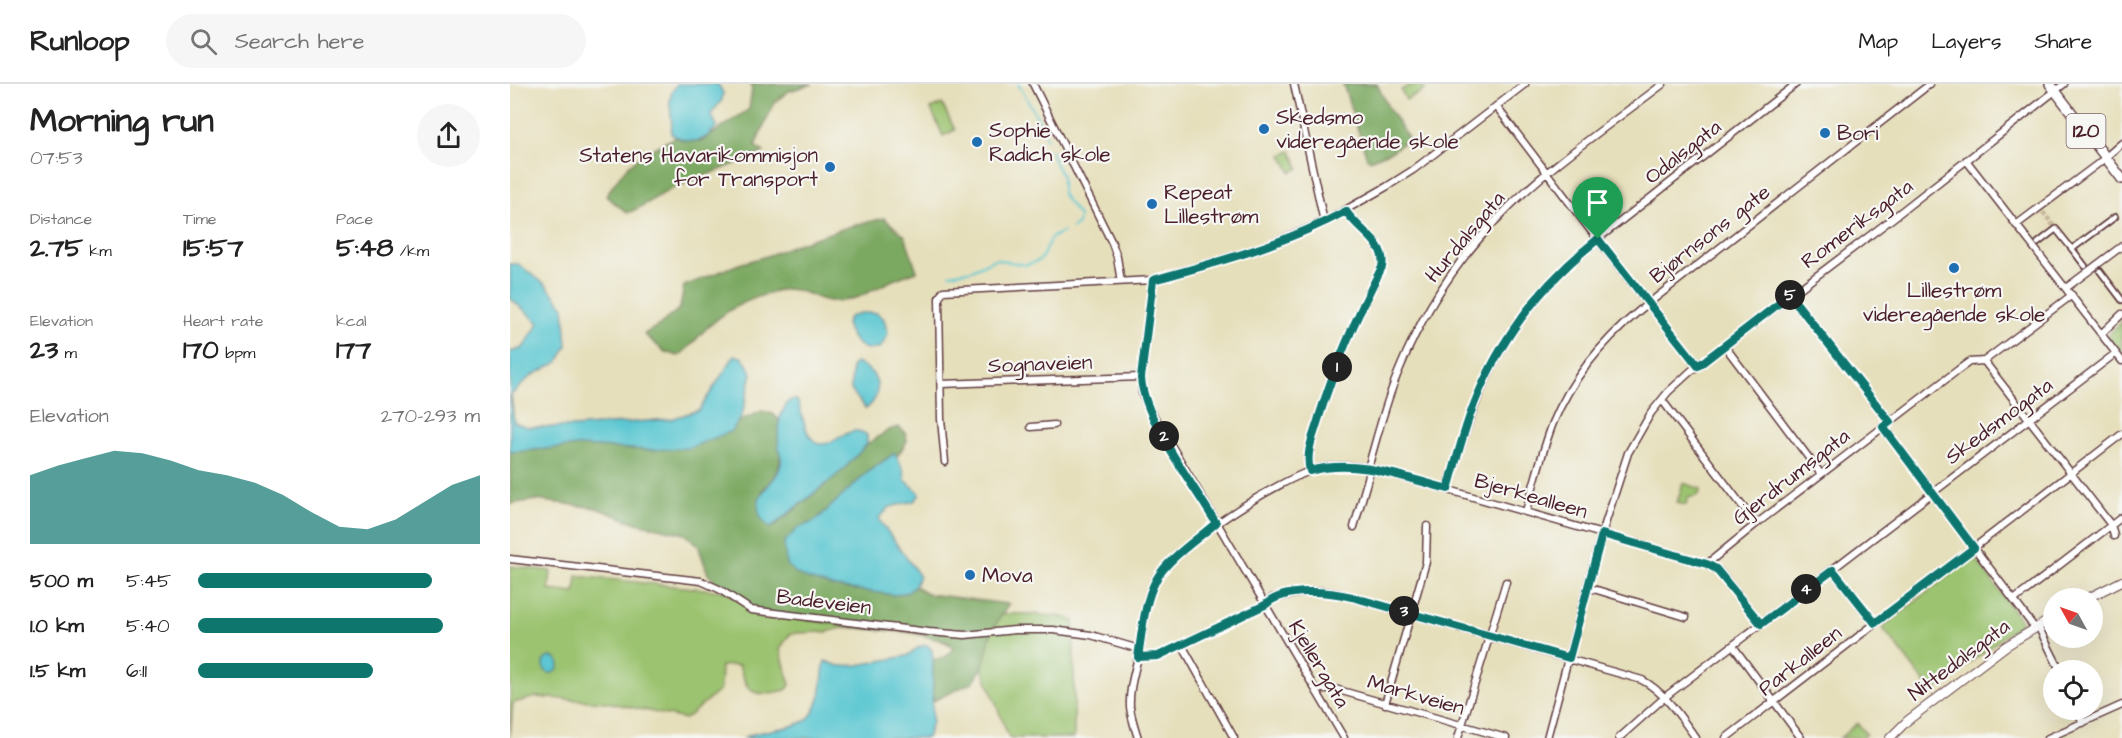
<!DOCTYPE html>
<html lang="en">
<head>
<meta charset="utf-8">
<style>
  :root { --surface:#fff; --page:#f6f6f6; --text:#222; --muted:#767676; --line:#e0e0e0; --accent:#0f766e }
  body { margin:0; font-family:"Architects Daughter",sans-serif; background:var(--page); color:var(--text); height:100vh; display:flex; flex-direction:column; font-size:22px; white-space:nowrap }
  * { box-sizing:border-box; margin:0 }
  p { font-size:20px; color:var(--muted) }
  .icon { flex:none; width:33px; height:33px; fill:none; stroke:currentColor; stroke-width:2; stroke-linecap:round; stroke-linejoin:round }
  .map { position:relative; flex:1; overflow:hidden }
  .details { display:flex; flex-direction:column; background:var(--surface); width:510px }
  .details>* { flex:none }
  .needle { width:39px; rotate:310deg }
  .fabs { position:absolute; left:1533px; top:504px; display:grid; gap:12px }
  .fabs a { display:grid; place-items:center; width:60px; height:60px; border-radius:50%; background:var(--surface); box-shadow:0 6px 24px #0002; font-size:30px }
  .pin { position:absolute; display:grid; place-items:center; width:51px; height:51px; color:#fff; margin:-62px -26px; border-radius:50% 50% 50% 0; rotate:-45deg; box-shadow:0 0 6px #0007 }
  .pin .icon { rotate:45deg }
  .km { position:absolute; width:30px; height:30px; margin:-15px; border-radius:50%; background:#222; color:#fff; font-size:16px; line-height:30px; text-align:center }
  .round { display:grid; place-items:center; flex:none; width:63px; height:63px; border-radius:32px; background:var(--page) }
  .headline { display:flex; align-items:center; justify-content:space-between; height:102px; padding:0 30px }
  h1 { font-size:33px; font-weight:800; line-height:45px }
  .figures { display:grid; grid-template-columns:repeat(3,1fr); gap:9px; height:102px; padding:6px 30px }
  .figures div { display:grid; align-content:center }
  .figures b { font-size:26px; font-weight:800 }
  .figures small { font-size:16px; font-weight:400 }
  .figures p { font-size:16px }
  .chart { height:168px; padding:12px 30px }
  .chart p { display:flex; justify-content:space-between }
  .chart svg { width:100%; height:108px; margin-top:6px; fill:var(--accent); opacity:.7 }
  ul { padding:0 30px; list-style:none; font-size:20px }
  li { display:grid; grid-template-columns:96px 72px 1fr; align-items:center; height:45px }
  li i { height:15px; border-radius:8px; background:var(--accent) }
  header { display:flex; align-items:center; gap:36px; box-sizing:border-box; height:84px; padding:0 30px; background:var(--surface); border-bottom:2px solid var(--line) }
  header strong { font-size:28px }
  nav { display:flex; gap:33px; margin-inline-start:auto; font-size:21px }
  .search { width:420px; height:54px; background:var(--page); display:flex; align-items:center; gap:15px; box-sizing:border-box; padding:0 21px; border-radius:33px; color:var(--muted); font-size:22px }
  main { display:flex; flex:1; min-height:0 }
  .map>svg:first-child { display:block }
  .green { fill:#9bc36f; stroke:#72714d; stroke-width:1.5 }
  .forest { fill:#7ca962; stroke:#636446; stroke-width:1.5 }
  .water { fill:#5bc7d2; stroke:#52737e; stroke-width:1.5 }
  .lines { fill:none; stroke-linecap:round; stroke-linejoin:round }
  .stream { stroke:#5bc7d2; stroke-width:2 }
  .pedestrian-tunnel { stroke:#c7b99e; stroke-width:4.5; stroke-dasharray:4.5 2; stroke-linecap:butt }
  .pedestrian-casing { stroke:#613c41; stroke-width:8 }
  .minor-casing { stroke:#613c41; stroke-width:9 }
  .tertiary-casing { stroke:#613c41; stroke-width:10 }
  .primary-casing { stroke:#613c41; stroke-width:12 }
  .pedestrian { stroke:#fff; stroke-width:4.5 }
  .minor { stroke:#fff; stroke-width:6 }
  .tertiary { stroke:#fff; stroke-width:8 }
  .primary { stroke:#fff; stroke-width:9 }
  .route-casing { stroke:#fff; stroke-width:12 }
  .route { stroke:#0f766e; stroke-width:8 }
  .poi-dot { fill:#1f6fb2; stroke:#f6f6f2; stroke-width:2 }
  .labels { text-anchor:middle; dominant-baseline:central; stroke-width:4.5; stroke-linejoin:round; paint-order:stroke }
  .shield { fill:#f6f6f2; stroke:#7e6067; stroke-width:1.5 }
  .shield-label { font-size:20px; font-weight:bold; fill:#4a1f2b }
  .poi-label { font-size:21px; fill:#4a1f2b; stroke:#f6f6f2; text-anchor:start }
  .street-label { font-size:21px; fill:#4a1f2b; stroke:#f6f6f2 }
</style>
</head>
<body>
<header>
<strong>Runloop</strong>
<div class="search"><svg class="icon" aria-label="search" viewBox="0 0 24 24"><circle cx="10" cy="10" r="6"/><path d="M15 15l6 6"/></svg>Search here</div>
<nav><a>Map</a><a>Layers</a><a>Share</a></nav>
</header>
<main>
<section class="details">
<div class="headline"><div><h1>Morning run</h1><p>07:53</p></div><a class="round"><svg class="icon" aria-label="share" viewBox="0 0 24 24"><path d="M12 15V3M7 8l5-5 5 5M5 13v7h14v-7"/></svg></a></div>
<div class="figures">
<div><p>Distance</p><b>2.75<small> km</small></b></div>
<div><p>Time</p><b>15:57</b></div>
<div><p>Pace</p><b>5:48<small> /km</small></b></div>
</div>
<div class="figures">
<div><p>Elevation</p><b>23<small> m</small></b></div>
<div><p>Heart rate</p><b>170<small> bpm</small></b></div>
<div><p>kcal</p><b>177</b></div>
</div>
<div class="chart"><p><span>Elevation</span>270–293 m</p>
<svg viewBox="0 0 160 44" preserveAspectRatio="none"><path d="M0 44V16L10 12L20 9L30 6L40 7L50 10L60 14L70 16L80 19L90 24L100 31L110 37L120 38L130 34L140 27L150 20L160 16V44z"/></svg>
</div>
<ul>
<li><b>500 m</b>5:45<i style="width:83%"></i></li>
<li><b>1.0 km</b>5:40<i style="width:87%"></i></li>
<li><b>1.5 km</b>6:11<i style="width:62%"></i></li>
</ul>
</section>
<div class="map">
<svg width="1612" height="654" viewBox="0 0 1612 654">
  <rect width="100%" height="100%" fill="#f6f6f2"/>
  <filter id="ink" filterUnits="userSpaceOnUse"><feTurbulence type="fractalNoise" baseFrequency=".0167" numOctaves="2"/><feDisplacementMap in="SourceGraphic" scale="12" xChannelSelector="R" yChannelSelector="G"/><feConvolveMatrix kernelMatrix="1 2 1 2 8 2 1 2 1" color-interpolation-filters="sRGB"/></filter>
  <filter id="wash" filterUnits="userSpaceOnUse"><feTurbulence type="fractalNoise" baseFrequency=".008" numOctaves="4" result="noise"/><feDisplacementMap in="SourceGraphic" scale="24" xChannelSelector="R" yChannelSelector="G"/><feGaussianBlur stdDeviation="1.35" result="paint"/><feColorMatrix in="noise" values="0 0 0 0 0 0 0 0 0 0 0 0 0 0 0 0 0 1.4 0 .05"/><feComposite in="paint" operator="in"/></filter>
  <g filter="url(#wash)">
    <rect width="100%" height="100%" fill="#e6dfbb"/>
    <path class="green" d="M 903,0 L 912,0 L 915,6 L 896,16 L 891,6 Z
      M 432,20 L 445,46 L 433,52 L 421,25 Z
      M 781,67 L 789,84 L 781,88 L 772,71 Z
      M 1612,237 L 1612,271 L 1599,254 L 1600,249 Z
      M 1173,399 L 1191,405 L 1189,411 L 1178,414 L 1176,421 L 1167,419 Z
      M 1464,472 L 1512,538 L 1422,608 L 1372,543 Z
      M 0,482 L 41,487 L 39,506 L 65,509 L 67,492 L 425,529 L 522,530 L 553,533 L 564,537 L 564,654 L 499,654 L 469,575 L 418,550 L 336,543 L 317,548 L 286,549 L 279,551 L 270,565 L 280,601 L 276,606 C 246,612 238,614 229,581 L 211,582 L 210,606 L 175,635 L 97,618 L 26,613 L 3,619 L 0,654 Z
      M 1347,639 L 1356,650 L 1352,654 L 1330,654 Z"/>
    <path class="forest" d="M 240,0 L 303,0 L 279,7 L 264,19 L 245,62 L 254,68 C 224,81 193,92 162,105 C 146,112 133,124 117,129 L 96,112 C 116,78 132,69 166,53 L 173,56 L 192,57 L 239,25 L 242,4 Z
      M 833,0 L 867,0 L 878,23 L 898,54 L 884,66 L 860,76 L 857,74 Z
      M 374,134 L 395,152 L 407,187 C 397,191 386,194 377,199 C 360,207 348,216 330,217 C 309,219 302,209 285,206 C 273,203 256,210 245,214 C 228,220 211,231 198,243 C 187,253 181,264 168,272 L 155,268 L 134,250 L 148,242 L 170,224 L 174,202 L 229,180 L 257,172 L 284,161 L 338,143 Z
      M 252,327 L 263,330 L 269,336 C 265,373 282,375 252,407 L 263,443 L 332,387 L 357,360 L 379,346 L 389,343 L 396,350 L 397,357 L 388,371 L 383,370 L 358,388 L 305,437 L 288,444 L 287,490 L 325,503 L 385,511 L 398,508 L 405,502 L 418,510 L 499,520 L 482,546 L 473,583 L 463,598 L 423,617 L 423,576 L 437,572 L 443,564 L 438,558 L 391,546 L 345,544 L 254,528 L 237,522 L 210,503 L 198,490 L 188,461 L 175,450 L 126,439 L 86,424 L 26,416 L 0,420 L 0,368 L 69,362 L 142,366 L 222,347 L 227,338 Z"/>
    <path class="water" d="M 167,0 L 208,0 L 213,9 L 212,16 L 201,30 L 207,42 C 194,61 180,60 161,50 C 165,31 153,17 167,0 Z
      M 0,180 L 8,180 L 36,201 L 54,223 L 57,262 L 48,278 L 21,292 L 1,311 L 4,338 L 17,343 L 64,343 L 161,335 L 189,326 L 225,271 L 233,274 L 242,289 L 232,331 L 222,347 L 179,364 L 142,366 L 69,362 L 0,368 L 0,268 L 13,264 L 29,239 L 0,214 Z
      M 351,229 L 367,229 L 374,235 L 378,250 L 371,263 C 352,271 341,256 336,240 L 339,233 Z
      M 345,279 C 368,285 376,309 356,325 L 341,306 L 342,282 Z
      M 280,316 L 287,316 C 293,328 295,360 312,360 C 328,360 341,338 357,351 L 357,360 L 332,387 L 260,444 C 256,441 254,439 251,434 C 239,407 268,401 271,379 C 272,375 270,370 269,365 C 267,346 267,331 280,316 Z
      M 385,369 L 394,387 L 395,396 L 409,408 L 409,412 L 404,417 L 380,423 L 369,434 L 370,437 L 409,491 L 405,502 L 398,508 L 385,511 L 325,503 L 298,495 L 287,490 L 278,482 L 276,476 L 274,462 L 275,457 L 288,444 L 305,437 L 358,388 Z
      M 417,561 L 422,566 L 423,576 L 422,638 L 417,654 L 233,654 C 252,644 275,647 293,638 C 302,634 306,623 309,615 C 313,602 312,589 315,577 L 329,582 L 348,581 L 397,572 L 409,563 Z
      M33 581a8 8 0 1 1 16 0a8 8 0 1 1-16 0Z"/>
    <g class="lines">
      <path class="stream" d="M 508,0 C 519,18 530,36 537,55
        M 541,66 L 545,79 L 552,92 L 552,110 L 569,132 L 568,140 L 561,145
        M 440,190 L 462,186 L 485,175 L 515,181 L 528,177 L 531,175 L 541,154 L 554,147"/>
    </g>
  </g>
  <g filter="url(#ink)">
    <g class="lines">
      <path class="pedestrian-tunnel" d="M 1533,128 L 1546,145"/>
      <defs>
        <path id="pedestrian" d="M 1528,159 L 1546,145 L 1562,165 L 1605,133
          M 1562,165 L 1575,182
          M 1590,187 L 1612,216"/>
        <path id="minor" d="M 523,0 L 602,159 L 607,173 L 611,198
          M 784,0 L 814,138
          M 986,22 L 1094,164 L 1188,282
          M 1456,76 L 1612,277
          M 1506,141 L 1589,79 L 1612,59
          M 643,196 L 631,293 L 632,309 L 638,322 L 834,654
          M 1556,204 L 1612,162
          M 1280,211 L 1380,338
          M 1591,250 L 1612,230
          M 1214,261 L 1311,390
          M 1474,277 L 1601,441 L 1604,452
          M 431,300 L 631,293
          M 1152,316 L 1246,440
          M 521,343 L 544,341
          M 1373,343 L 1524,543
          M 435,378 L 431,335 L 429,214 L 433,207 L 643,196 L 748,165 L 814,138 L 876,103 L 903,86 L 1015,0
          M 858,384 C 868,350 876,316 890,284 C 913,228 947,176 990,132 C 1037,83 1098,42 1153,0
          M 800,387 C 795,368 804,351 809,333 C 825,281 847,231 872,183 C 877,158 847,146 836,127
          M 938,405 C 968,300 994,235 1079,162 L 1286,0
          M 1016,427 C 1025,398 1032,367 1043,339 C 1062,293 1093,257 1130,226 L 1420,0
          M 844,443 L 861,384
          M 0,475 L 191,497 L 209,505 L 241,526 L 419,548 L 455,551 L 505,546 L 543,546 L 581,551 L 629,565
          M 1197,480 L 1246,440 L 1448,286 L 1459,278 L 1474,277 L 1562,211
          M 1322,486 L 1365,539
          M 1077,503 L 1176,533
          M 1504,516 L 1612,433
          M 1528,542 L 1550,586
          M 672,561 L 724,654
          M 1223,562 L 1291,654
          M 628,573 L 648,572 L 755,521 L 762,514 L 791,509 L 811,507 L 827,509 L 1132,596 C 1156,609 1170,633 1186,654
          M 806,607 L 812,605 L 825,605 L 996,654
          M 875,620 L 916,478 L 917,442
          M 1567,626 L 1573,639
          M 628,654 C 625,644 621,633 620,623 C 619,606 624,590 628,573 C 633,549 633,520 645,497 C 663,462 771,394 809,384 C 829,379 849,382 869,386 L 1197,480 L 1209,487 L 1251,540
          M 948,654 L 996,498
          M 1037,654 L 1088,462 L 1118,369 L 1141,329 L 1158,308 L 1181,287 L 1383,134 L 1554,0
          M 1109,654 L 1155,613 L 1606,269
          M 1216,654 L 1612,350
          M 1538,654 L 1612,621"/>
        <path id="tertiary" d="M 1578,514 L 1612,497
          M 1380,654 L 1397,637 L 1496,562 L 1544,533"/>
        <path id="primary" d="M 1540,0 L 1612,95"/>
      </defs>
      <use href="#pedestrian" class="pedestrian-casing"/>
      <use href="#minor" class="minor-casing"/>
      <use href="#tertiary" class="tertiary-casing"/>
      <use href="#primary" class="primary-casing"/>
      <use href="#pedestrian" class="pedestrian"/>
      <use href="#minor" class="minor"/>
      <use href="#tertiary" class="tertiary"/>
      <use href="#primary" class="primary"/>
    </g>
  </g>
  <g class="lines" filter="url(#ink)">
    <defs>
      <path id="route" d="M 836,127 C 847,146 877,158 872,183 C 847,231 825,281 809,333 C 804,351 795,368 800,387 C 847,374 892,393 938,405 C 947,375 954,343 967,313 C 993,250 1034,198 1088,155 L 1188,282 L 1280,211 L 1380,338 L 1373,343 L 1464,464 L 1365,539 L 1323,486 L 1251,540 L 1206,485 L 1197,480 L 1092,450 L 1059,574 L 842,513 C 818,507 774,503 755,521 L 648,572 L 628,573 C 632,549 634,518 646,496 C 657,475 688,455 706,439 C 683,400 634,336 631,294 L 643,196 C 709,178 775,160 836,127 Z"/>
    </defs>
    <use href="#route" class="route-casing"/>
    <use href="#route" class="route"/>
  </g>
  <g class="poi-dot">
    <circle cx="754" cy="45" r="6"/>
    <circle cx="1315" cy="49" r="6"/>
    <circle cx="467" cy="58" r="6"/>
    <circle cx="320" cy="83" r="6"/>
    <circle cx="642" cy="120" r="6"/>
    <circle cx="1444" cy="184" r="6"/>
    <circle cx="460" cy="491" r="6"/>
  </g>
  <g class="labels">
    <rect class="shield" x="1556.5" y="30" width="39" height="34" rx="4.5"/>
    <g class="shield-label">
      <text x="1576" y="47">120</text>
    </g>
    <g class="poi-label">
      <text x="766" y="33">Skedsmo<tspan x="766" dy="24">videregående skole</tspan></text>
      <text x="479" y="46">Sophie<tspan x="479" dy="24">Radich skole</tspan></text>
      <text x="1327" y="49">Bori</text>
      <text x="308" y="71" text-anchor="end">Statens Havarikommisjon<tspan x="308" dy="24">for Transport</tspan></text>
      <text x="654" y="108">Repeat<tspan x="654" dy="24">Lillestrøm</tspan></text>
      <text x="1444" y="206" text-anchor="middle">Lillestrøm<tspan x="1444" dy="24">videregående skole</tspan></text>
      <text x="472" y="491">Mova</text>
    </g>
    <g class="street-label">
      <text transform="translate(1173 68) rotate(-38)">Odalsgata</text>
      <text transform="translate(1347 140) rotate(-37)">Romeriksgata</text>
      <text transform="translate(1200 150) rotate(-38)">Bjørnsons gate</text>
      <text transform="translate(955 153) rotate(-50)">Hurdalsgata</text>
      <text transform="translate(530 280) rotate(-2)">Sognaveien</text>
      <text transform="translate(1489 337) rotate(-37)">Skedsmogata</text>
      <text transform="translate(1281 393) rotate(-38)">Gjerdrumsgata</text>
      <text transform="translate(1021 412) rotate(16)">Bjerkealleen</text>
      <text transform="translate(314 518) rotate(7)">Badeveien</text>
      <text transform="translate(1449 576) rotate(-37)">Nittedalsgata</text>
      <text transform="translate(1290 577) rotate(-38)">Parkalleen</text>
      <text transform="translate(809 580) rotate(59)">Kjellergata</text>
      <text transform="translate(906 611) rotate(16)">Markveien</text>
    </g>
  </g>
</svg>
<div class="fabs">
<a><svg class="needle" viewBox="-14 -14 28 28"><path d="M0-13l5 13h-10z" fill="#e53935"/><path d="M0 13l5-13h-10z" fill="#767676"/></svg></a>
<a><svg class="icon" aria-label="locate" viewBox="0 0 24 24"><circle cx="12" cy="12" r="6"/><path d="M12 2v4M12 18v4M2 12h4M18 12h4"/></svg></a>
</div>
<div class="pin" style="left:1088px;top:155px;background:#1e9e55"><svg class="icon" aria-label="arrive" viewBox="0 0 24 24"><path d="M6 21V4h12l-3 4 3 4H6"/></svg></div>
<b class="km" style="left:827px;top:283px">1</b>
<b class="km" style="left:654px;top:352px">2</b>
<b class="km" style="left:894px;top:527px">3</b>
<b class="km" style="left:1296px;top:505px">4</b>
<b class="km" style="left:1280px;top:211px">5</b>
</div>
</main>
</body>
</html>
